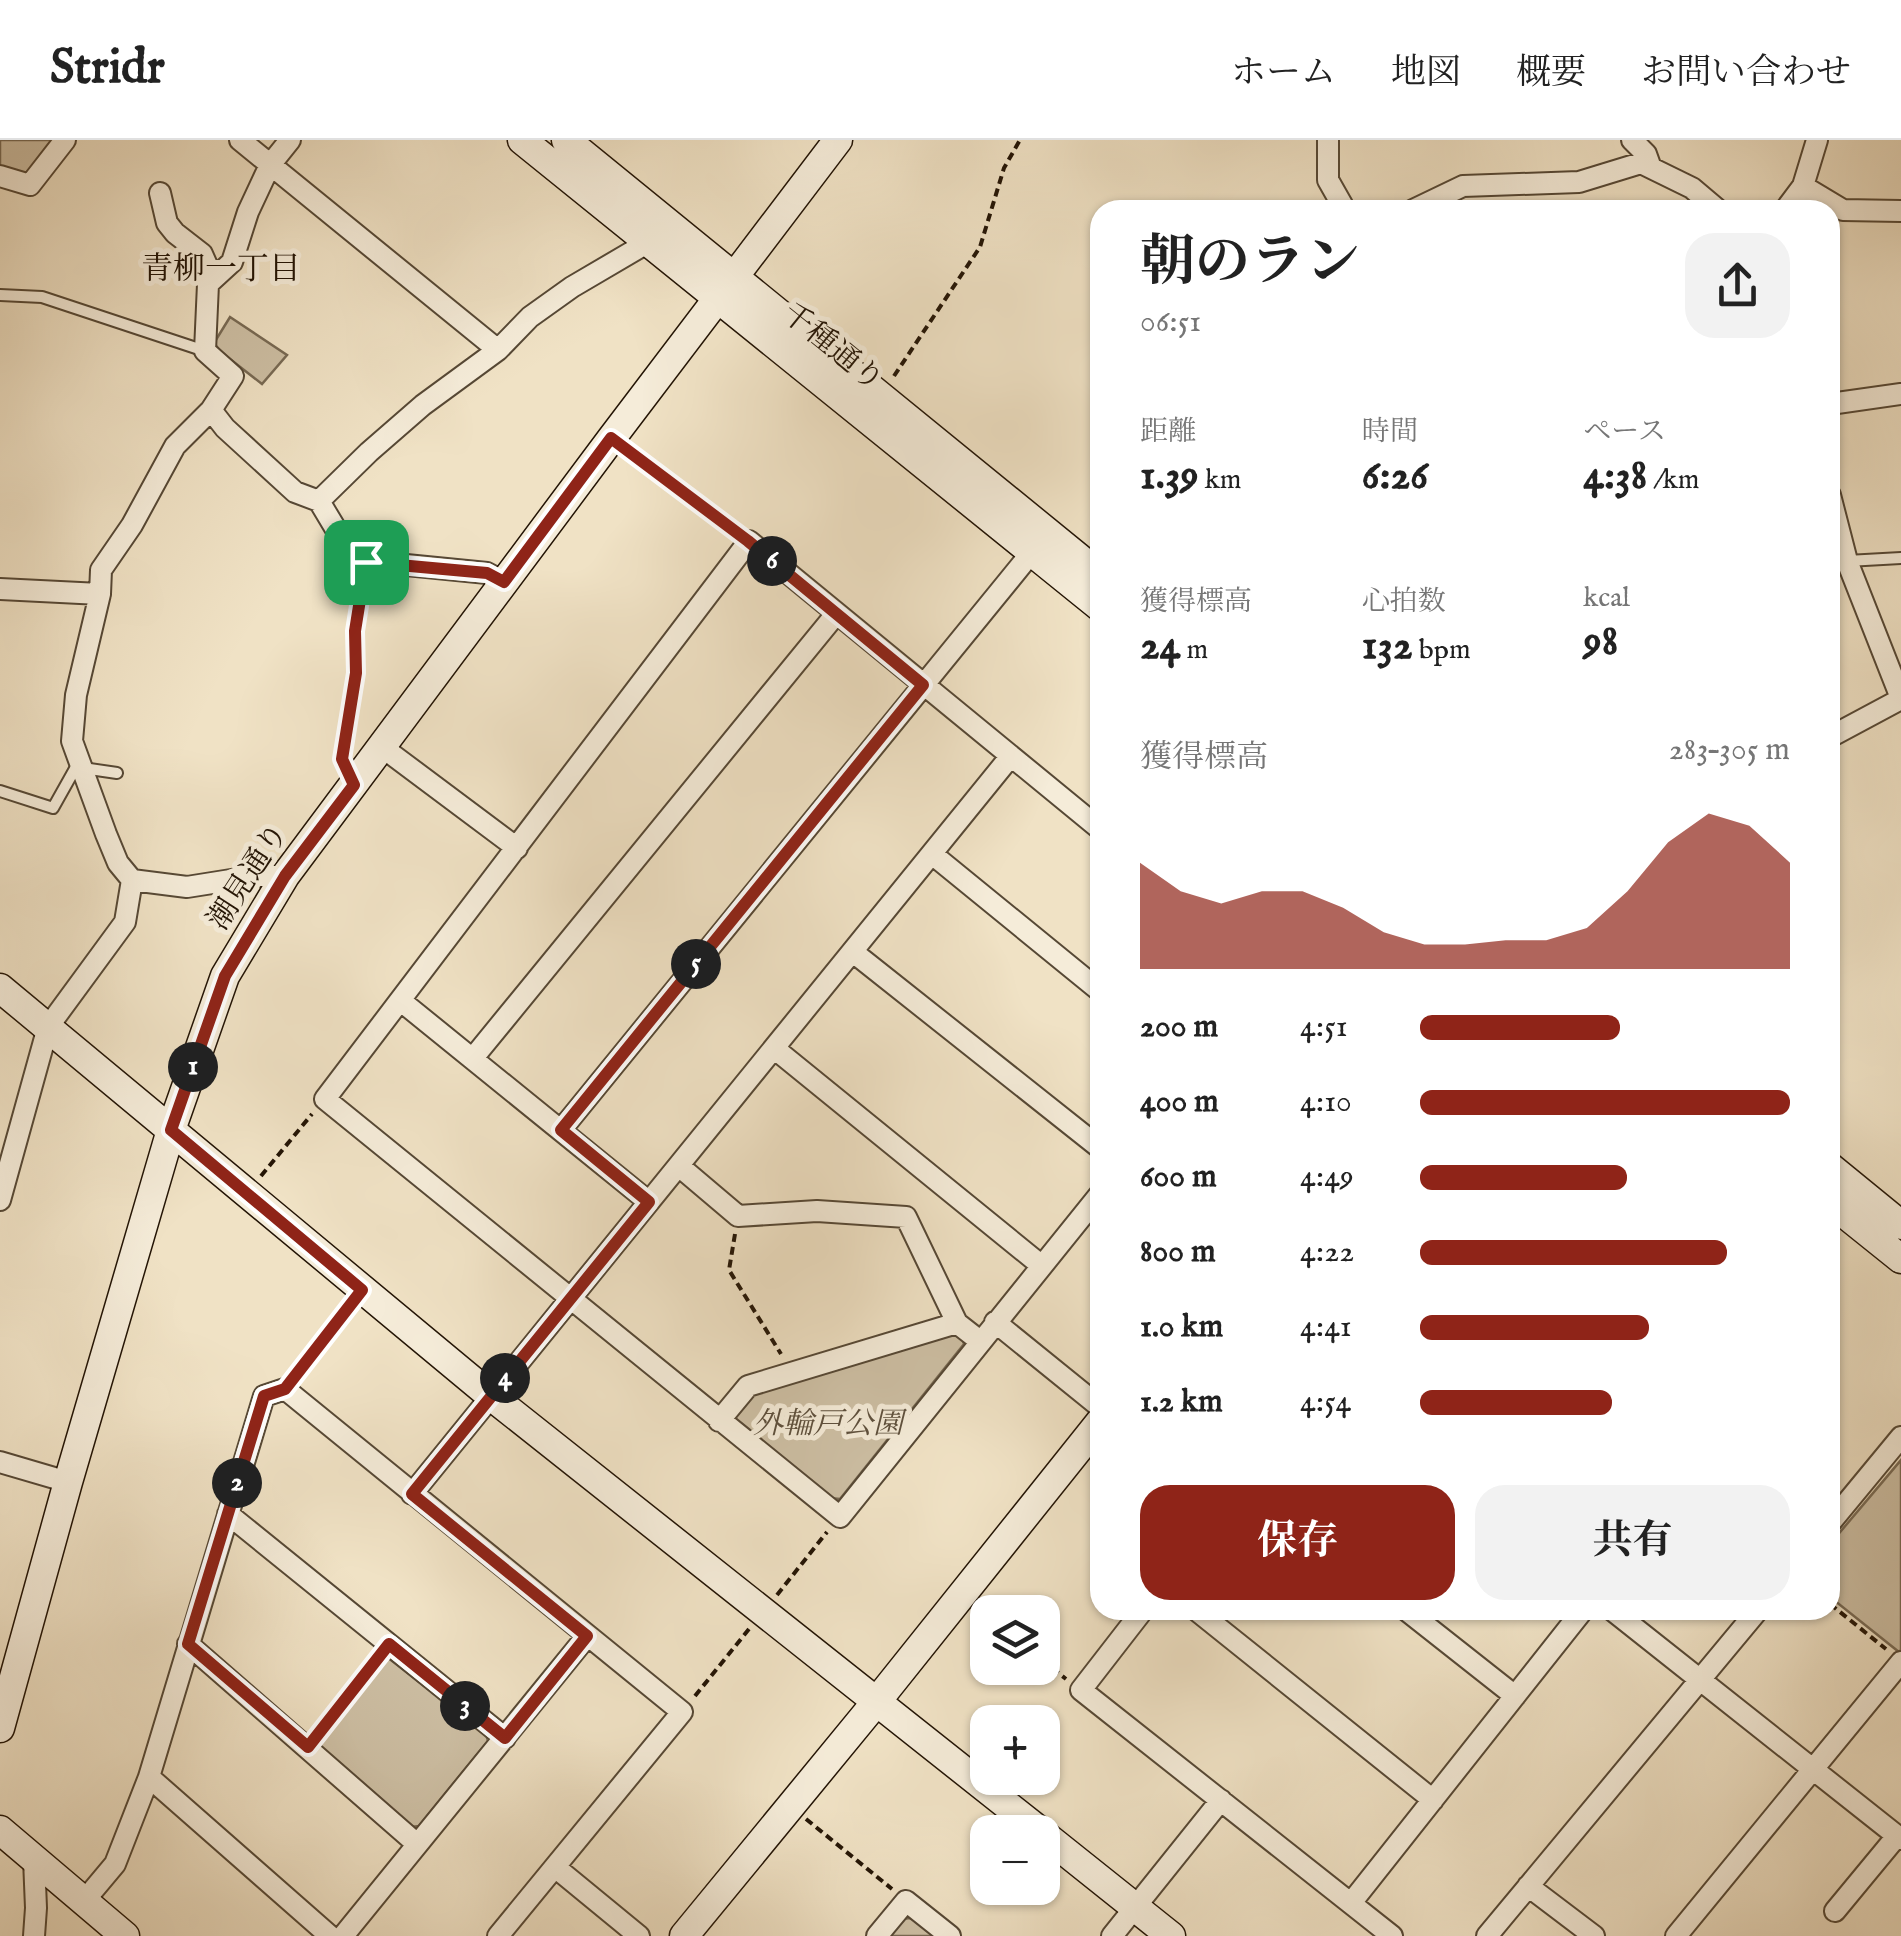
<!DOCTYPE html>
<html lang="ja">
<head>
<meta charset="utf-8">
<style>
  :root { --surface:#fff; --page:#f2f2f2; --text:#222; --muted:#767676; --line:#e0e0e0; --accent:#8f2418 }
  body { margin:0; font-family:"IM FELL English","Noto Serif JP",serif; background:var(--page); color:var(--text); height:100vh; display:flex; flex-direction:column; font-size:38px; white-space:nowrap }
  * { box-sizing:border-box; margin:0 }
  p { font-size:32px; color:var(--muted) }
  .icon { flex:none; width:55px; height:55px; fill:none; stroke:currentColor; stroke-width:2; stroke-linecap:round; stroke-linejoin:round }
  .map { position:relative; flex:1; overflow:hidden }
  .details { position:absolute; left:1090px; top:60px; width:750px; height:1420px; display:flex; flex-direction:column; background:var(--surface); border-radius:30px; box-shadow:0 2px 8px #0004 }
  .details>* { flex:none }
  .tools { position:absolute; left:970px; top:1455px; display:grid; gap:20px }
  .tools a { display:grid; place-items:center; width:90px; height:90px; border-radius:20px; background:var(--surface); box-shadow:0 2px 8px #0004; font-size:50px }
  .pin { position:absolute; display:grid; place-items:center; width:85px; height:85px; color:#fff; margin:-42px; border-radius:20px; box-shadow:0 5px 15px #0006 }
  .km { position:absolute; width:50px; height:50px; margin:-25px; border-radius:50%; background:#222; color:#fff; font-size:28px; line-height:50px; text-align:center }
  .round { display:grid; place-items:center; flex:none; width:105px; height:105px; border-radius:30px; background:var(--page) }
  .head { display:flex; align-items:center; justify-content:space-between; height:170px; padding:0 50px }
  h1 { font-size:55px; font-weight:700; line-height:75px }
  .figures { display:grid; grid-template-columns:repeat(3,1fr); gap:15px; height:170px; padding:10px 50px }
  .figures div { display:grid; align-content:center }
  .figures b { font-size:42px; font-weight:700 }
  .figures small { font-size:28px; font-weight:400 }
  .figures p { font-size:28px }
  .chart { height:280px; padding:20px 50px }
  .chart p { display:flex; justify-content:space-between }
  .chart svg { width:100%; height:180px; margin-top:10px; fill:var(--accent); opacity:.7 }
  .button { display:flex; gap:20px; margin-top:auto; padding:20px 50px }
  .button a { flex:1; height:115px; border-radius:30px; background:var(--accent); color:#fff; font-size:40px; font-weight:700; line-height:115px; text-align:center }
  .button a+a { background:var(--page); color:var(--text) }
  ul { padding:0 50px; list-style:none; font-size:32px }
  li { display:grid; grid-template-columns:160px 120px 1fr; align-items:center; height:75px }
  li i { height:25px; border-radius:12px; background:var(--accent) }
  header { display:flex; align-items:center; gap:60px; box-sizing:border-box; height:140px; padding:0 50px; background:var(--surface); border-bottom:2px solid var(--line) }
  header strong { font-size:48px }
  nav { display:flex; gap:55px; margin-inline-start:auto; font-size:35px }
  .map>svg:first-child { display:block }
  .green { fill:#cdbfa4; stroke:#786a54; stroke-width:2.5 }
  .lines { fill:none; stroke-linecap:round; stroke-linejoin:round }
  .lane-casing { stroke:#564835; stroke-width:14 }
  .street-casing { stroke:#564835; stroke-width:24 }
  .secondary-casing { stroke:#231405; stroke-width:31 }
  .path { stroke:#231405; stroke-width:4; stroke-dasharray:8 5; stroke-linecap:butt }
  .lane { stroke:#f5ecd9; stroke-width:10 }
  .street { stroke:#f5ecd9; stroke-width:20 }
  .secondary { stroke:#f5ecd9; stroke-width:28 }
  .route-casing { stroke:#fff; stroke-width:20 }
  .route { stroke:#8f2418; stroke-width:12 }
  .labels { text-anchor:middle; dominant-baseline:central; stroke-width:10; stroke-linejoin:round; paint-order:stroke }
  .street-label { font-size:30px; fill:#231405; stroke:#f5ecd9 }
  .park-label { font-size:30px; font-style:italic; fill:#5e503d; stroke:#f5ecd9 }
  .neighbourhood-label { font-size:32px; fill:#231405; stroke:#f5ecd9 }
</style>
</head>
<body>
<header>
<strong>Stridr</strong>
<nav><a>ホーム</a><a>地図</a><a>概要</a><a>お問い合わせ</a></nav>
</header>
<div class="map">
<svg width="1901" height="1796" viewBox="0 0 1901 1796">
  <rect width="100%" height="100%" fill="#f0e2c5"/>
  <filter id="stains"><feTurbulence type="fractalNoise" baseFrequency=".002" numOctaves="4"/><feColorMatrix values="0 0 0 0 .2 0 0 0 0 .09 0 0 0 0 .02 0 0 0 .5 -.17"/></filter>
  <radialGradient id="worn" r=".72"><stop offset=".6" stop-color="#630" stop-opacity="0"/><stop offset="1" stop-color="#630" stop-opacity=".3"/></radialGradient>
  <path class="green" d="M 0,0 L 65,0 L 30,45 L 0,36 Z
    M 230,177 L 287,215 L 262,244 L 221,212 L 214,203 Z
    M 950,1191 L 962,1197 L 964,1204 L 840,1359 L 830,1358 L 733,1282 L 734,1272 L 752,1250 Z
    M 1901,1320 L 1901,1510 L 1899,1512 L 1830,1457 L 1830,1404 Z
    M 387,1517 L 486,1594 L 488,1601 L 419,1686 L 411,1687 L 317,1604 Z
    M 911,1778 L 934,1796 L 888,1796 L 902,1779 Z"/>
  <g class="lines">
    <defs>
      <path id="lane" d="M 0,155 L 42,157 L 205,211
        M 1847,421 L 1901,418
        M 351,639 L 342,619 L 357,533 L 355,491 L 366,421
        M 0,651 L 53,668 L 76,627 L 117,633"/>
      <path id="street" d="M 240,0 L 498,210
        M 1328,0 L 1328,40 L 1345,70
        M 1632,0 L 1646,14 L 1651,28
        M 0,36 L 30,45 L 65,0
        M 1803,46 L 1843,70 L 1901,71
        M 160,53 L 167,83 L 175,93 L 202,114 L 213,139
        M 1413,70 L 1463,46 L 1579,42 L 1641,23 L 1692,48 L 1718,70
        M 1785,70 L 1803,46 L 1817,0
        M 1830,264 L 1901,254
        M 211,270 L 225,288 L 295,352 L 319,361 L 340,396 L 366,421 L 487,433 L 504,442
        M 1830,355 L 1847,421 L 1901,558
        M 319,361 L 369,312 L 423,265 L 498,210 L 530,177 L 572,147 L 647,103
        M 0,449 L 100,454
        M 1830,597 L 1901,559
        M 382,607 L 517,708
        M 1100,689 L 749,401 L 325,959 L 840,1377 L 1100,1054
        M 932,714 L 1100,851
        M 285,736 L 256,736 L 187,747 L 132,740 L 118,723 L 106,694 L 72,601 L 76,555 L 100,454 L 101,430 L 132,385 L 175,306 L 211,270 L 233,236 L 205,211 L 208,144 L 232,122 L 248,72 L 270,25 L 290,0
        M 853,812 L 1100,1008
        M 401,861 L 649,1062
        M 775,909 L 1042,1126
        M 473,918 L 836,474
        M 561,990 L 1032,412
        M 679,1026 L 738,1076 L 817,1071 L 906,1077 L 957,1183 L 980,1201
        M 0,1060 L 48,887 L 125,782 L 132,740
        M 995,1182 L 1100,1267
        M 719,1281 L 748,1246 L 957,1183
        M 0,1322 L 68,1342
        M 412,1354 L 1010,617
        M 228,1374 L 505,1598
        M 1830,1383 L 1901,1297
        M 1143,1470 L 1081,1550 L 1392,1796
        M 1196,1470 L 1433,1660
        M 1406,1470 L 1515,1556
        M 1612,1470 L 1901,1699
        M 188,1504 L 417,1704
        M 149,1637 L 330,1796
        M 555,1727 L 639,1796
        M 1528,1746 L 1594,1796
        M 84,1761 L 115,1724 L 149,1637 L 264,1256 L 285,1249 L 682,1572 L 498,1796
        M 1351,1763 L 1583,1470
        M 1835,1771 L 1897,1696
        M 34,1796 L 36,1768 L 34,1719
        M 343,1796 L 587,1496
        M 877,1796 L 906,1761 L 950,1796
        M 1112,1796 L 1221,1660
        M 1487,1796 L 1758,1470
        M 1676,1796 L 1901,1522"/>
      <path id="secondary" d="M 522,0 L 1100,467
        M 566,0 L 1100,435
        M 0,848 L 491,1256 L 1041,1692
        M 1830,1027 L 1901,1085
        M 1830,1062 L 1901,1119
        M 0,1588 L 68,1342 L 171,990 L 225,836 L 285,736 L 611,299 L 838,0
        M 0,1690 L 125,1796
        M 1042,1693 L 1171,1796
        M 684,1796 L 877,1561 L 1100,1282"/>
    </defs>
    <use href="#lane" class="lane-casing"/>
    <use href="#street" class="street-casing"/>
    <use href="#secondary" class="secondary-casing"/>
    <path class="path" d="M 894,236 L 980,107 L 1004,28 L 1020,0
      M 628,311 L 733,389
      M 261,1036 L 312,974
      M 735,1094 L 729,1130 L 781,1214
      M 297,1234 L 350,1166
      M 777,1455 L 827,1392
      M 1830,1464 L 1886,1509
      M 977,1468 L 988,1476
      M 1042,1520 L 1066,1539
      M 695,1556 L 749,1489
      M 317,1594 L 377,1520
      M 806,1679 L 892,1749"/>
    <use href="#lane" class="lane"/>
    <use href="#street" class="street"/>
    <use href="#secondary" class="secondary"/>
  </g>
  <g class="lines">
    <defs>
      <path id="route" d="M 611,298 L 748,401 L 923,545 L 561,990 L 649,1062 L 412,1354 L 587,1496 L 505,1598 L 389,1504 L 308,1607 L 188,1504 L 264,1256 L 285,1249 L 362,1150 L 171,990 L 225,836 L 285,736 L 354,645 L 342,619 L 356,533 L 355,491 L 366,422 L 487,433 L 504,442 Z"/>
    </defs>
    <use href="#route" class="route-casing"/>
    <use href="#route" class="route"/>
  </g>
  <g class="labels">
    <g class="street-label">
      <text transform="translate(832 208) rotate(39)">千種通り</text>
      <text transform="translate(249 737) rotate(-57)">潮見通り</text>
    </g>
    <g class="park-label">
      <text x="828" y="1285">外輪戸公園</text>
    </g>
    <g class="neighbourhood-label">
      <text x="221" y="130">青柳一丁目</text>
    </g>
  </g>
  <rect width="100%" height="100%" filter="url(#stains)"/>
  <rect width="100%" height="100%" fill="url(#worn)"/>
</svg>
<div class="tools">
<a><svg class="icon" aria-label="layers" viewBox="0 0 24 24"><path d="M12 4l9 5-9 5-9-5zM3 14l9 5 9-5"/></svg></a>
<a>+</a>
<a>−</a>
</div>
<div class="pin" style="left:366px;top:422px;background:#1e9e55"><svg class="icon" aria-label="arrive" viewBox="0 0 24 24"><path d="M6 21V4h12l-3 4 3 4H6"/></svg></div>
<b class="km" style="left:193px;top:927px">1</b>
<b class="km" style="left:237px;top:1343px">2</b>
<b class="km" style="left:465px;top:1566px">3</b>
<b class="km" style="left:505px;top:1238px">4</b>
<b class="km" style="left:696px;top:824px">5</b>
<b class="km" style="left:772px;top:421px">6</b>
<section class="details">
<div class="head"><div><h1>朝のラン</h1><p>06:51</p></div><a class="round"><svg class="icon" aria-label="share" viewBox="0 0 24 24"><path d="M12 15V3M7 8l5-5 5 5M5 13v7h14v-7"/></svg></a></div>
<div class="figures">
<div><p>距離</p><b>1.39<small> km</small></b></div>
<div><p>時間</p><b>6:26</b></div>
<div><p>ペース</p><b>4:38<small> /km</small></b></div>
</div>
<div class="figures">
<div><p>獲得標高</p><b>24<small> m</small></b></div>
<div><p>心拍数</p><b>132<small> bpm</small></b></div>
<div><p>kcal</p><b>98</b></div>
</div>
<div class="chart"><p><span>獲得標高</span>283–305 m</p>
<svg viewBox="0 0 160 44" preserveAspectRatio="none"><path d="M0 44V18L10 25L20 28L30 25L40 25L50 29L60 35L70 38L80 38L90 37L100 37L110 34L120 25L130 13L140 6L150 9L160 18V44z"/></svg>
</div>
<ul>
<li><b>200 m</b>4:51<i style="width:54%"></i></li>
<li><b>400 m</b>4:10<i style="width:100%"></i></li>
<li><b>600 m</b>4:49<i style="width:56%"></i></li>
<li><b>800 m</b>4:22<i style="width:83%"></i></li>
<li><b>1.0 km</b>4:41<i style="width:62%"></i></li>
<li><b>1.2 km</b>4:54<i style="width:52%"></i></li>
</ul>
<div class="button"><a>保存</a><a>共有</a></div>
</section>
</div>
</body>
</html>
